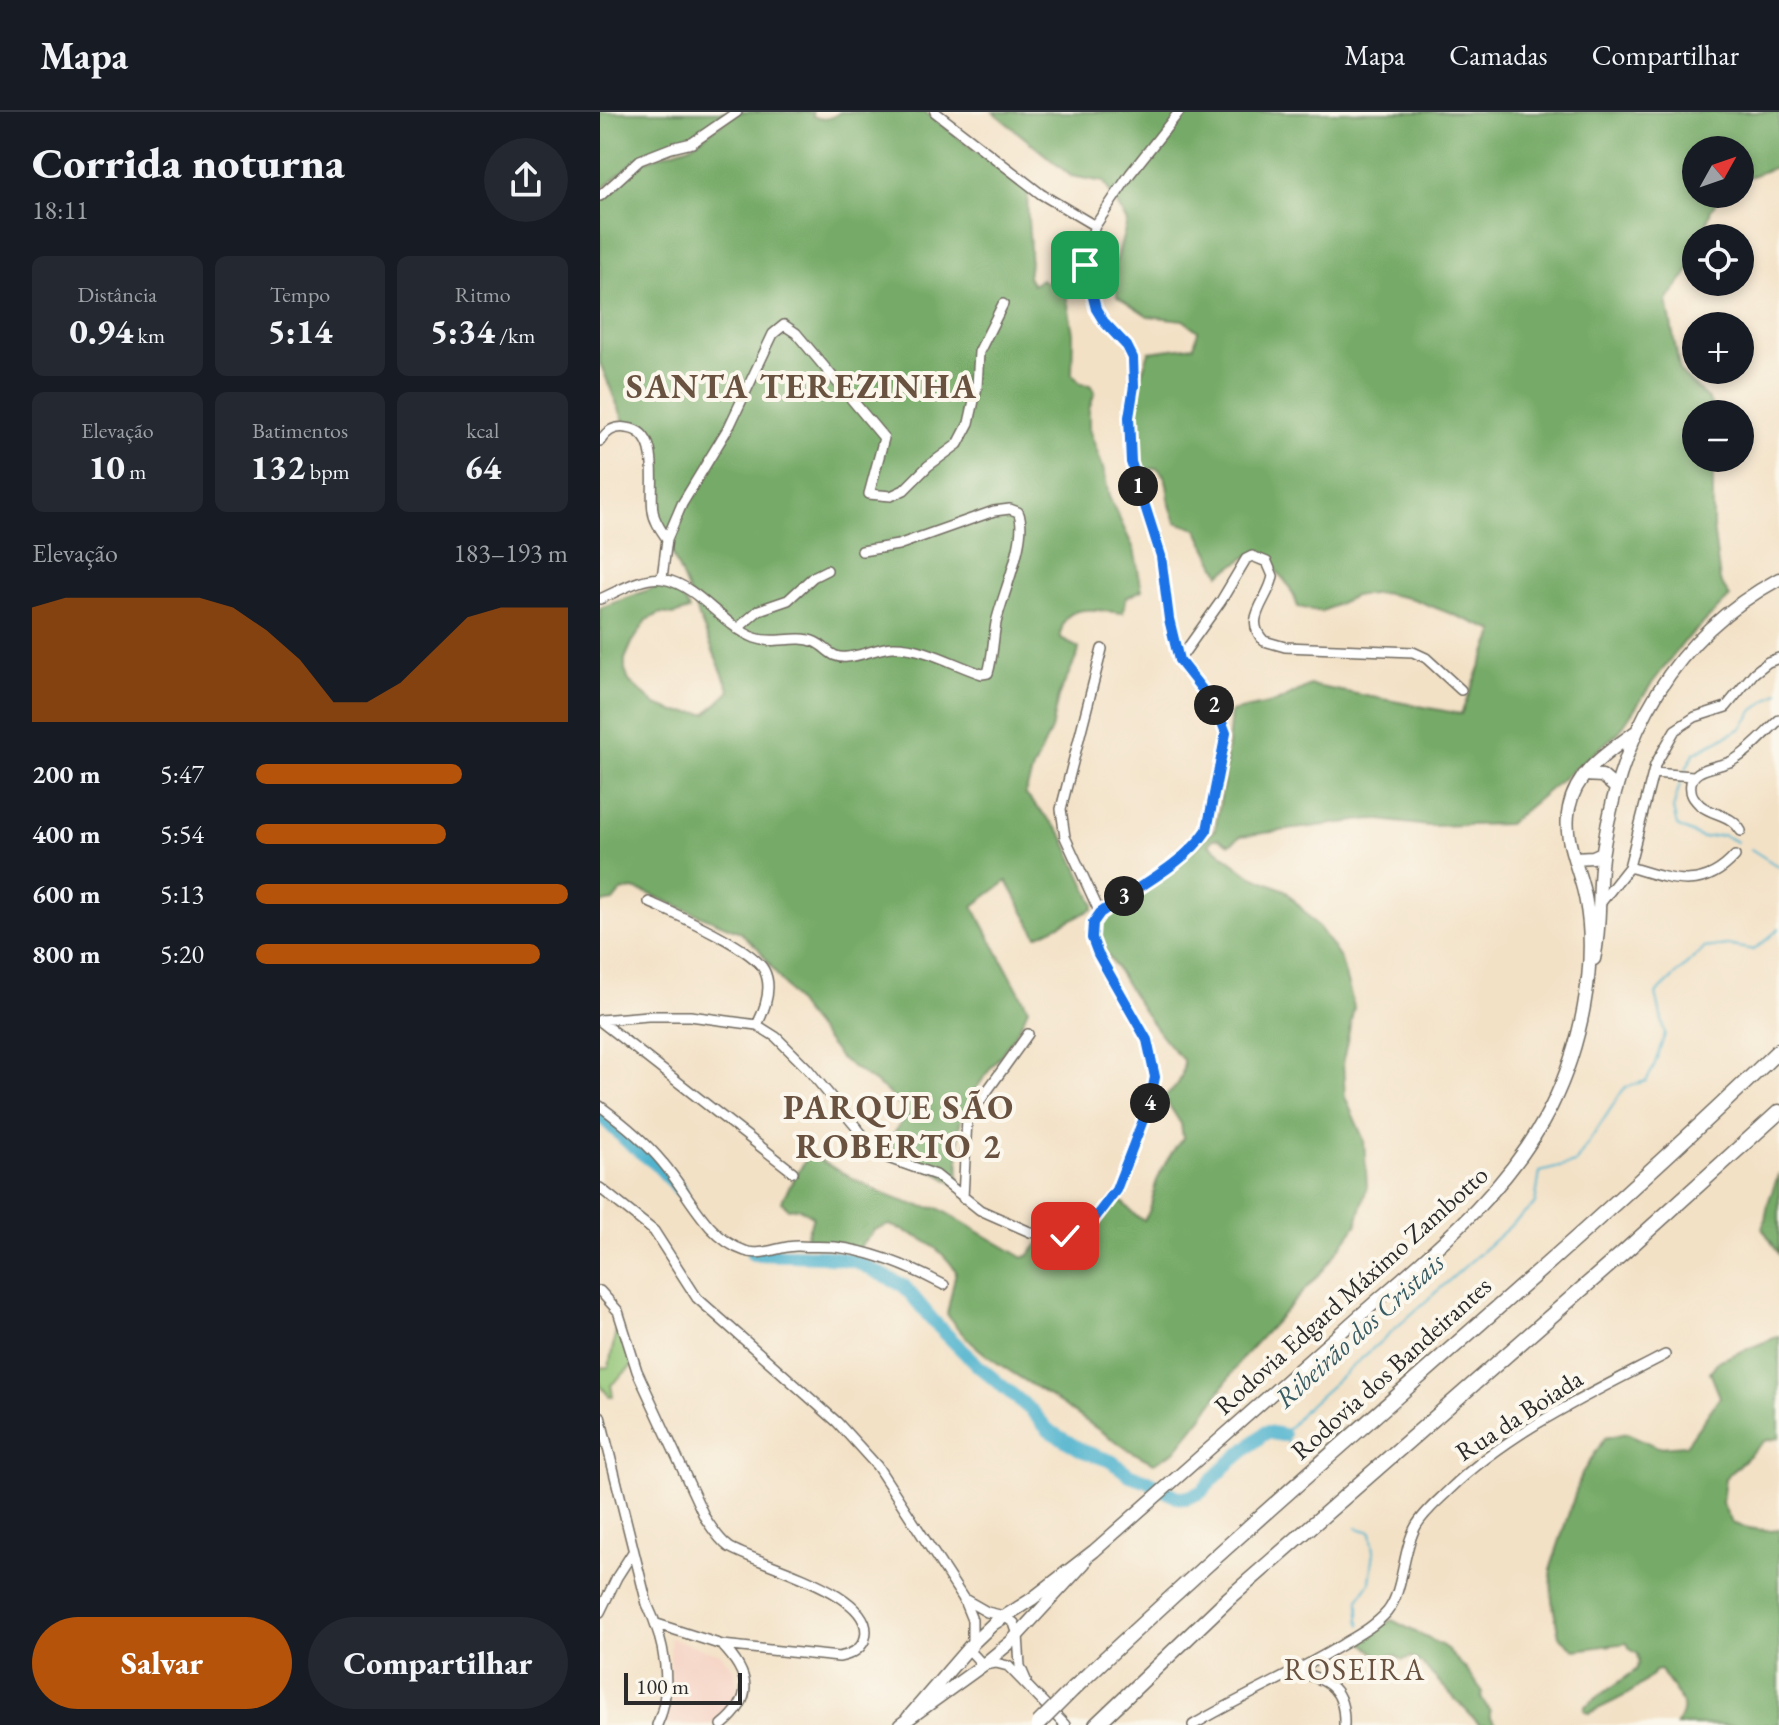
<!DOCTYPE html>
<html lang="pt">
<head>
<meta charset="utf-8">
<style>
  :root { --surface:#171b24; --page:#242831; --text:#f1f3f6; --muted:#9ea1a6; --line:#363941; --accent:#b45309 }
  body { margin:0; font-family:"EB Garamond",serif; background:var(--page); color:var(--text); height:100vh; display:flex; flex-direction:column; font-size:30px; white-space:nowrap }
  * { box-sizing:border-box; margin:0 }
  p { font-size:26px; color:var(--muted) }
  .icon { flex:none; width:44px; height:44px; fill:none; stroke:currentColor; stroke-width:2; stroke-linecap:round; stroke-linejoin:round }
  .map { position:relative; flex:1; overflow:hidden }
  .panel { display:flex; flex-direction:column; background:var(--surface); width:600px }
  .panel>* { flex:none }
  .needle { width:52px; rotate:50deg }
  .controls { position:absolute; left:1082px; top:24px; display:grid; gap:16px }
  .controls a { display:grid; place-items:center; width:72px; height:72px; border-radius:50%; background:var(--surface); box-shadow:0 4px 12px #0003; font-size:40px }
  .scale { position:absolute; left:24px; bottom:20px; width:118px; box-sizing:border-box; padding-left:8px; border:4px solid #2b2b2b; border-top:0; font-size:22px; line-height:28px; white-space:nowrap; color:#2b2b2b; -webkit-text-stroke:6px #fbf7ec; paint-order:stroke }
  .pin { position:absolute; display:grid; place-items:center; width:68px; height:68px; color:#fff; margin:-34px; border-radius:16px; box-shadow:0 4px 12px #0006 }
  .km { position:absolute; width:40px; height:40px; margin:-20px; border-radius:50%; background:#222; color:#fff; font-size:22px; line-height:40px; text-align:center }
  .round { display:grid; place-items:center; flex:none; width:84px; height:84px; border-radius:42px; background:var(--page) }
  .head { display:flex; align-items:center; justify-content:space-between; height:136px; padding:0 32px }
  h1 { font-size:44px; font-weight:800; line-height:60px }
  .stats { display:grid; grid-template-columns:repeat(3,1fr); gap:12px; height:136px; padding:8px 32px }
  .stats div { display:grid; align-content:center; border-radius:12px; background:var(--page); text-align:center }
  .stats b { font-size:34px; font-weight:800 }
  .stats small { font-size:22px; font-weight:400 }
  .stats p { font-size:22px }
  .chart { height:224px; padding:16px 32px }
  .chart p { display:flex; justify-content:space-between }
  .chart svg { width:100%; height:144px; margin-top:8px; fill:var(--accent); opacity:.7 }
  .action { display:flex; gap:16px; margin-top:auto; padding:16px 32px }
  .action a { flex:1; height:92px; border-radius:48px; background:var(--accent); color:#fff; font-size:32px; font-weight:800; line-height:92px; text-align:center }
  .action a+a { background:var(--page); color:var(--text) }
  ul { padding:0 32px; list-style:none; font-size:26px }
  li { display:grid; grid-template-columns:128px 96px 1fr; align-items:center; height:60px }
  li i { height:20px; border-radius:10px; background:var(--accent) }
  header { display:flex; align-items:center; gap:48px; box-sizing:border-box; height:112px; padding:0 40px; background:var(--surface); border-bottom:2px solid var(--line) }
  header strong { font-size:38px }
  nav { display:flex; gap:44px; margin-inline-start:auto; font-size:28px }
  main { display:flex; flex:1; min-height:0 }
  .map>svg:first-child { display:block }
  .built { fill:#f5d2c3 }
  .green { fill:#93c576; stroke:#5f7850; stroke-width:2 }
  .forest { fill:#76aa67; stroke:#506a49; stroke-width:2 }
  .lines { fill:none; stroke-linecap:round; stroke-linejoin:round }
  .stream { stroke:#4fb3ce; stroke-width:2 }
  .river { stroke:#4fb3ce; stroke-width:14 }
  .minor-casing { stroke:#716b61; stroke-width:12 }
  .major-casing { stroke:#716b61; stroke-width:15 }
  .highway-casing { stroke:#716b61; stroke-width:17 }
  .minor { stroke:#fff; stroke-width:9 }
  .major { stroke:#fff; stroke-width:12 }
  .highway { stroke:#fff; stroke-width:14 }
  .highway-bridge-casing { stroke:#716b61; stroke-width:17; stroke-linecap:butt }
  .highway-bridge { stroke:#fff; stroke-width:14 }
  .route-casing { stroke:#fff; stroke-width:16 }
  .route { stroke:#1a73e8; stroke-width:10 }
  .labels { text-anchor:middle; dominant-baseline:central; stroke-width:8; stroke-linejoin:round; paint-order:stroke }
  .street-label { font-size:26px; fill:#2b2b2b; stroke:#fbf7ec }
  .water-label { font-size:28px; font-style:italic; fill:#385b64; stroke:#fbf7ec }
  .quarter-label { font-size:30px; letter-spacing:2px; fill:#6a5241; stroke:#fbf7ec }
  .district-label { font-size:34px; font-weight:bold; letter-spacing:2px; fill:#6a5241; stroke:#fbf7ec }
</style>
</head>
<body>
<header>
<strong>Mapa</strong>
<nav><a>Mapa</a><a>Camadas</a><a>Compartilhar</a></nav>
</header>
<main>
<section class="panel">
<div class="head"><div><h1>Corrida noturna</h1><p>18:11</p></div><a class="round"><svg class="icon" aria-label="share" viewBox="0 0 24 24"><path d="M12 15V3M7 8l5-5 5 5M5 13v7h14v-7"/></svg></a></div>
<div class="stats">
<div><p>Distância</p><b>0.94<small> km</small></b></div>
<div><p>Tempo</p><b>5:14</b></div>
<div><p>Ritmo</p><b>5:34<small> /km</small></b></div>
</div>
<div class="stats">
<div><p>Elevação</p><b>10<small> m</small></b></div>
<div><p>Batimentos</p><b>132<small> bpm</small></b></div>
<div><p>kcal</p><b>64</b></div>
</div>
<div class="chart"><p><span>Elevação</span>183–193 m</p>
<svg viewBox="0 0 160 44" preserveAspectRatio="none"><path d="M0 44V9L10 6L20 6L30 6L40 6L50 6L60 9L70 16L80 25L90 38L100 38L110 32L120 22L130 12L140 9L150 9L160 9V44z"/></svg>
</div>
<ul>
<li><b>200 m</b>5:47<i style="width:66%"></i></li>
<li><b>400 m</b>5:54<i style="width:61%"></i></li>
<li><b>600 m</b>5:13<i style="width:100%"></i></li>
<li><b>800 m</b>5:20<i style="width:91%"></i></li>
</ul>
<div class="action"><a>Salvar</a><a>Compartilhar</a></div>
</section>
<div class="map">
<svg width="1179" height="1613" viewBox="0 0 1179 1613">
  <rect width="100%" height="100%" fill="#fbf7ec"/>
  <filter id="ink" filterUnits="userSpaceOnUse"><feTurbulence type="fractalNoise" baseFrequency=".0125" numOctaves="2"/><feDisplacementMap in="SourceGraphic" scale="16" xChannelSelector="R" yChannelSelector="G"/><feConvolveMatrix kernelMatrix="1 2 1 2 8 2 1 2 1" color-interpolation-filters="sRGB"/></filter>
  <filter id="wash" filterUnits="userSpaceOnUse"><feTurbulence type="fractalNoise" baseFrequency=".006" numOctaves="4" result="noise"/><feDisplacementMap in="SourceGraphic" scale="32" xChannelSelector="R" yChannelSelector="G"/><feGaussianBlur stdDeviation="1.8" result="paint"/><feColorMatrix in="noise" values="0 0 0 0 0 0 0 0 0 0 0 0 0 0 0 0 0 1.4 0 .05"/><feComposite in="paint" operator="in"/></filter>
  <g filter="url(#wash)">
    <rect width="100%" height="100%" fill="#f3e1c6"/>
    <path class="built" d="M 70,1526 L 121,1542 L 134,1558 L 139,1584 L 126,1604 L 109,1613 L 63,1613 L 71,1589 Z"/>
    <path class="green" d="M 17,1213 L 32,1254 L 11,1273 L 13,1284 L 9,1284 L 0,1273 L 0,1256 L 9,1255 Z"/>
    <path class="forest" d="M 0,0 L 132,0 L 91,29 L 37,47 L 0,79 Z
      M 138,0 L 213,0 L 213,4 C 223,9 232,7 240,0 L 325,0 L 428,79 C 425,108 434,136 428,165 L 433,173 L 441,167 L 447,171 L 456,159 L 463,163 L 473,221 L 472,262 L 481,272 L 490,273 L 495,280 L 489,297 L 489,317 L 504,359 L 509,385 L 534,437 L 542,478 L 526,486 L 523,501 C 496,499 460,487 461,527 L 479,536 L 478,542 L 458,585 L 451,618 L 433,657 L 425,682 L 462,722 L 494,792 L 493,797 L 437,824 L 407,769 L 373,794 L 428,896 C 414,937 374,966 361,1008 C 355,1027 361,1051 358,1071 L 355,1073 C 335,1056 302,1049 287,1032 L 305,1005 L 305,999 L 285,978 L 240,946 L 201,897 L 158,836 L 140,820 L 47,781 L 33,777 L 21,779 L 13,789 L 2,791 L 0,789 L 0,496 L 61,473 C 75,480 84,484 89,498 L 73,503 L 61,501 L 47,508 L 32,531 L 25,547 L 25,558 L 29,569 L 56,593 L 76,600 L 107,601 L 130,579 L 54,398 L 59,354 L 56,337 L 49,321 L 39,314 L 26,314 L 0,251 L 0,86 L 41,50 L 90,34 Z
      M 393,0 L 1179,0 L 1179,54 L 1140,68 L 1140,38 L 1096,38 L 1096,82 L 1122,82 L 1111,98 L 1102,126 L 1096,126 C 1096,160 1084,163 1067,189 L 1080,260 L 1108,287 L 1116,302 L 1096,302 L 1096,346 L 1116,346 L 1113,363 L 1113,415 L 1120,469 L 1130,485 L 1084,530 L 1050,574 L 1019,620 L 908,712 L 828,714 L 772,707 L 641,724 L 630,732 L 618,726 L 613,727 L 609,732 L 650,763 L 685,778 L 721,818 L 741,848 L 754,895 L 743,949 L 745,985 L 764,1028 L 767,1074 L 757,1112 L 725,1156 L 643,1245 L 604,1303 L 575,1339 L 554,1351 C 517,1334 488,1309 454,1287 C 415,1261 373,1242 347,1202 L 356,1159 C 339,1133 317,1123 289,1113 L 274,1118 L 258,1137 L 205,1128 L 213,1105 L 199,1096 L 188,1097 L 182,1090 L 184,1084 L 209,1042 C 245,1061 298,1096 338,1096 L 422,1145 L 428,1144 L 441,1129 C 475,1146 500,1108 518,1086 L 537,1105 L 544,1108 C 553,1097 552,1084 556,1071 C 562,1056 572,1039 583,1026 L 581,1012 L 564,985 C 578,976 584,965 583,948 C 548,913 526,870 499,829 L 500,815 L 508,798 L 597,736 L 615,717 L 625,664 L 631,600 L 677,590 L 710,573 L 861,602 L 895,519 L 813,487 L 782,481 L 754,484 L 721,500 L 698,495 C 689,467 676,457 653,441 L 620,462 L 597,417 L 576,410 C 574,403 570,395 569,389 C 567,375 569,366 557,356 L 539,358 C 533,319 535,277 549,240 L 594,234 L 598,219 L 583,208 L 548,204 L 517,184 L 515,153 L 527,110 L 504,70 L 471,64 Z
      M 1179,1061 L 1179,1142 L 1163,1117 L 1169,1088 Z
      M 1179,1224 L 1179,1326 L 1164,1329 L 1125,1366 L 1122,1391 L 1132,1411 C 1148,1417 1162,1420 1179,1417 L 1179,1613 L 1076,1613 C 1093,1589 1071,1578 1061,1558 L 1055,1559 C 1038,1580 1013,1590 989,1601 L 984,1598 L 985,1594 L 1036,1558 L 1039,1551 L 1038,1542 L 1030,1537 L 1027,1531 L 975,1538 L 959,1524 L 952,1489 L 951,1455 L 982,1361 L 1005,1326 L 1027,1321 L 1058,1335 L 1086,1333 L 1120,1285 L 1110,1260 L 1118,1249 Z
      M 792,1508 L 843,1534 L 865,1556 L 883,1580 L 881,1586 L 890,1599 L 890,1605 L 897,1613 L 880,1613 L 822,1552 L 812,1545 L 803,1548 L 794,1543 L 778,1544 L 762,1529 L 764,1523 Z"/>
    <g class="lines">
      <path class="stream" d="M 1085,659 L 1094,641 L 1142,616 L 1154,598 L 1179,580
        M 1081,668 L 1073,697 L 1077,714 L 1102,726 L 1123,723 L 1137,730
        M 1151,737 L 1179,755
        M 696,1343 L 683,1323 L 706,1296 L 935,1092 L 940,1060 L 975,1051 L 1025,975 L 1046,969 L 1053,957 L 1065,922 L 1056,882 L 1104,836 L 1127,833 L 1154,838 L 1179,817
        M 757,1416 L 771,1420 L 774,1439 L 770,1470 L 759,1487 L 759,1507 L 761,1513"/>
      <path class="river" d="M 0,1003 L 31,1033 L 56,1052 L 80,1078
        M 153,1142 L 223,1144 L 255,1149 L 304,1174 L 335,1211 L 377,1253 L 432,1299 L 448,1318 L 483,1339 L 511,1349 L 530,1363 L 548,1369 L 577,1385 L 586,1386 L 601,1380 L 626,1354 L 666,1320 L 683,1323"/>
    </g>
  </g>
  <g filter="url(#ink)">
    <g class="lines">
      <defs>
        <path id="minor" d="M 335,0 L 441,82 L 495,114
          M 0,84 L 40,48 L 71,36 L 92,31 L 137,0
          M 0,329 C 7,319 14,314 27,316 C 63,320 49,375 53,399 C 54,409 61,418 67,427
          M 62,466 L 67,427 L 82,392 L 130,313 L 173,222 L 184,213 L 196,221 L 284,326 L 269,382 L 291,384 L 304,378 L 328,354 L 358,332 L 369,311 L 377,275 L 379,240 L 403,192
          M 0,487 C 17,480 44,463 63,467 C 100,474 121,513 155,526 C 174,533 197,522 215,530 C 228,536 231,547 247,545 C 263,544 278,535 294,535 C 325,535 354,553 382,562 L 388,561 C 393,545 393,527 396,511 C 401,486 430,422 418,400 L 410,397 L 394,399 L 298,433 L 262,439
          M 137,517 L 159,498 L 188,488 L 213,465 L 227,458
          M 579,548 L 621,489 L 646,447 L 652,444 L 667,450 L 673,464 C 669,488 642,507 664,529 L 685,535 L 813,540 L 826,546 L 861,578
          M 1053,661 L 1093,664
          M 1141,719 C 1131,702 1114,704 1100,693 C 1096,689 1091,684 1091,678 C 1087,655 1118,656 1132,649 C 1150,639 1164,622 1179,608
          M 1029,755 C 1070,767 1102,781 1135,744
          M 49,790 C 75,802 152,835 164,858 C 173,875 165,897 157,913
          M 999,793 L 1029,755 L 1055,653 L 1075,618 L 1095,605 L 1126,595 L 1154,561 L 1168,550 L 1179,546
          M 500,801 L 465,725 L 461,697 L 502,537
          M 0,908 L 48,904 L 90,904 L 157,913 L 176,925 L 207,956 L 276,1039 L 288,1046 L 336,1063 L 380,1098 L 430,1120 L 452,1124 L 476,1123 L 485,1119 L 494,1110 L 516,1078 L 550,990 L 555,965 L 547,928 L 498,842 L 492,826 L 493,811 L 500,801 C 534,777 585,752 607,718 L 626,621 L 616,595 L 579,548 L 569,507 L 561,444 L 531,350 L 529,305 L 534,274 L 533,246 L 527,234 L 504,210 L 496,197 L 485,153 L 486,138 L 495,114 L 530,62 L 579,0
          M 0,909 L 193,1060
          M 0,994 C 23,1011 45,1029 63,1051 C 88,1080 106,1126 145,1139 C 161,1145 182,1133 199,1134 C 211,1135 223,1134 235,1135 C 272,1139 312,1156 344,1173
          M 0,1076 L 54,1119 L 97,1186 L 237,1310 L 277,1354 L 363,1486 L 372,1508 L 372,1541 L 383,1553 L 396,1551 L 408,1554 L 465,1613
          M 363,1086 L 367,1007 L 428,922
          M 0,1179 L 18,1199 L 37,1259 L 105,1406 C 112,1416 119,1428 129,1435 C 155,1452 283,1481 264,1529 C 259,1539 250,1543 239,1545 L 122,1533 L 57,1512
          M 0,1304 L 47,1492 C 64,1527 74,1575 57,1613
          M 366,1488 L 387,1500 L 404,1504 L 414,1511 L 418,1523 L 420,1554 L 426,1568
          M 0,1500 L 17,1465 L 33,1440
          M 698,1560 C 730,1568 745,1578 744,1613
          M 122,1613 C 155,1586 150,1562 122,1533
          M 593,1613 C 642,1584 694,1562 743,1532 C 758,1523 775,1514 787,1500 C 804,1479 802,1439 816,1414 C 824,1400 838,1389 849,1378 C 910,1319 990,1282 1065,1243"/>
        <path id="major" d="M 984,663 L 1002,664 L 1016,676
          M 974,746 L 993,745 L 1002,741
          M 994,847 C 1002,811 997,774 1003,738 C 1021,621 1072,525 1179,467
          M 308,1606 L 371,1533 L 393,1512 L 432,1487 L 494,1439 C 578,1364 663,1290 747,1215 C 822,1148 905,1086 951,995 C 980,937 998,854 986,790 C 981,758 962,729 969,696 C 976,660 1007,641 1034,621
          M 300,1613 L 383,1553 L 412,1529 L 484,1451"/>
        <path id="highway" d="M 473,1577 C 703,1358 951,1159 1179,938
          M 496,1613 L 627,1488 L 1023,1141 L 1179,1000"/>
      </defs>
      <use href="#minor" class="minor-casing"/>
      <use href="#major" class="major-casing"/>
      <use href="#highway" class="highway-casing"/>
      <use href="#minor" class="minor"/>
      <use href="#major" class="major"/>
      <use href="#highway" class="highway"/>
      <defs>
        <path id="highway-bridge" d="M 438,1612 L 473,1577"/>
      </defs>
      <use href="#highway-bridge" class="highway-bridge-casing"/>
      <use href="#highway-bridge" class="highway-bridge"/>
    </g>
  </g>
  <g class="lines" filter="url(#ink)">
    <defs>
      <path id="route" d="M 465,1124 L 485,1119 L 516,1078 L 550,990 L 555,965 L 547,928 L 498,842 L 492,826 L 493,811 L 500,801 C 534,777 585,752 607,718 L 626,621 L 616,595 L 579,548 L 569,507 L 561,444 L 531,350 L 529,305 L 534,274 L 533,246 L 527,234 L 504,210 L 496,197 L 485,153"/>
    </defs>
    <use href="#route" class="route-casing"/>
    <use href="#route" class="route"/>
  </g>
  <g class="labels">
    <g class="street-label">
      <text transform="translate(751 1178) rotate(-42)">Rodovia Edgard Máximo Zambotto</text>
      <text transform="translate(791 1256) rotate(-42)">Rodovia dos Bandeirantes</text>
      <text transform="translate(919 1303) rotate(-33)">Rua da Boiada</text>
    </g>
    <g class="water-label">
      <text transform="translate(759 1218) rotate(-42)">Ribeirão dos Cristais</text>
    </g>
    <g class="quarter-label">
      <text x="755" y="1557">ROSEIRA</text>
    </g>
    <g class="district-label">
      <text x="202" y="274">SANTA TEREZINHA</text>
      <text x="299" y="995">PARQUE SÃO<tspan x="299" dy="39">ROBERTO 2</tspan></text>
    </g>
  </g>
</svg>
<div class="controls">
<a><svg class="needle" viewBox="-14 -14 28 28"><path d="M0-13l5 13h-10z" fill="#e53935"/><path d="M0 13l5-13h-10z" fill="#9ea1a6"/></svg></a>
<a><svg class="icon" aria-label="locate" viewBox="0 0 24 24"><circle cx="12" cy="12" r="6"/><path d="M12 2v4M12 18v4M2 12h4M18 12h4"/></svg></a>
<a>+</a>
<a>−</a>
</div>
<div class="scale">100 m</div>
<div class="pin" style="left:485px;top:153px;background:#1e9e55"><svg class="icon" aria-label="arrive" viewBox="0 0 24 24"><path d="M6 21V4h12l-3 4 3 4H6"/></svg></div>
<div class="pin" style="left:465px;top:1124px;background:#d93025"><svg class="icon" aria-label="check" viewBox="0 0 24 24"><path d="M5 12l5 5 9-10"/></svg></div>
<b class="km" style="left:538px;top:374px">1</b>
<b class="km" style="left:614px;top:593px">2</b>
<b class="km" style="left:524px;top:784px">3</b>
<b class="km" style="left:550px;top:991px">4</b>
</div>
</main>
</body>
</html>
